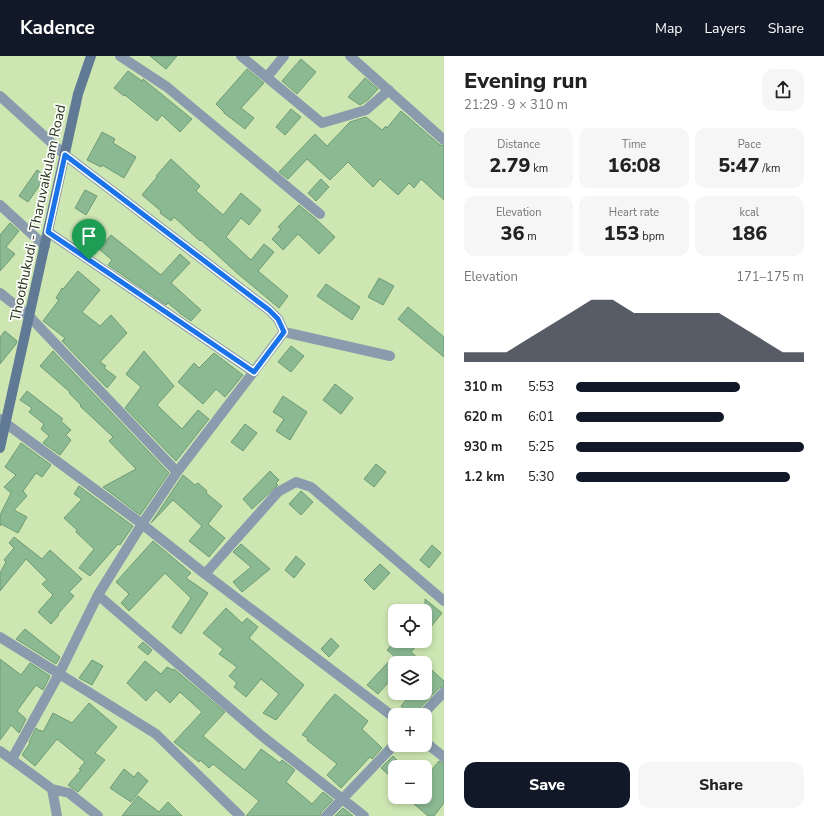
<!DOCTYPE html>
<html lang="en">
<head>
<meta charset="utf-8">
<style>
  :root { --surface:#fff; --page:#f6f6f6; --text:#222; --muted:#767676; --accent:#111827 }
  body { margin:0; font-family:"Nunito Sans",sans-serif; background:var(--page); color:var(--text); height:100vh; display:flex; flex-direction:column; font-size:15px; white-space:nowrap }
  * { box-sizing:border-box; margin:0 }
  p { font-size:13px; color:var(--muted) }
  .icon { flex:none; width:22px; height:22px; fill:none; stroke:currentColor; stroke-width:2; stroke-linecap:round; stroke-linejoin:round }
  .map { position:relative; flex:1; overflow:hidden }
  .drawer { display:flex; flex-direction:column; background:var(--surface); width:380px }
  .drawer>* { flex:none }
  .buttons { position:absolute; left:388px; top:548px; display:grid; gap:8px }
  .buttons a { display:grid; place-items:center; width:44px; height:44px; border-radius:8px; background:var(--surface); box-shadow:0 2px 6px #0003; font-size:20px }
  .pin { position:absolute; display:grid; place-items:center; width:34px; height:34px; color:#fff; margin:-41px -17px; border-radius:50% 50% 50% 0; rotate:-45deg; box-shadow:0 0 4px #0007 }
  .pin .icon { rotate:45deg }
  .round { display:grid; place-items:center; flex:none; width:42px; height:42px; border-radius:12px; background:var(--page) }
  .head { display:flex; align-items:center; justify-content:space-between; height:68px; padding:0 20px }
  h1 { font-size:22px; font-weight:800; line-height:30px }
  .stats { display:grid; grid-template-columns:repeat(3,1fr); gap:6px; height:68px; padding:4px 20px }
  .stats div { display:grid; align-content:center; border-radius:10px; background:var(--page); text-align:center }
  .stats b { font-size:20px; font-weight:800 }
  .stats small { font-size:11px; font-weight:400 }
  .stats p { font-size:11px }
  .chart { height:112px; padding:8px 20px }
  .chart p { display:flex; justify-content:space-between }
  .chart svg { width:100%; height:72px; margin-top:4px; fill:var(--accent); opacity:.7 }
  .cta { display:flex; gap:8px; margin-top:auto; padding:8px 20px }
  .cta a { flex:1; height:46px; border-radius:12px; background:var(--accent); color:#fff; font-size:16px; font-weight:800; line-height:46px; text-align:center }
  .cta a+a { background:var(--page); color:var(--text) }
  ul { padding:0 20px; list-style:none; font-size:13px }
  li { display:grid; grid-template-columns:64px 48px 1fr; align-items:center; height:30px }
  li i { height:10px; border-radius:5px; background:var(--accent) }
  header { display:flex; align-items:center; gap:24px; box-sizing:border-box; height:56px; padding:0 20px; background:var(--accent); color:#fff }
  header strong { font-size:19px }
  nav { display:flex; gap:22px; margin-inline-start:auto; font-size:14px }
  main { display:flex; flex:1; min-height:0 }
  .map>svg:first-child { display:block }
  .building { fill:#8bba92; stroke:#6e9b75 }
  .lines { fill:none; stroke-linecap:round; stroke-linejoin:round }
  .street { stroke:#899bad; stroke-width:10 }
  .secondary { stroke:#607a95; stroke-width:10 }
  .route-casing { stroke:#fff; stroke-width:8 }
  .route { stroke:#1a73e8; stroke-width:5 }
  .labels { text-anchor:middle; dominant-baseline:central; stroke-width:3.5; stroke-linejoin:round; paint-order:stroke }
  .street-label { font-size:14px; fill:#2b3520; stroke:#fcfef9 }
</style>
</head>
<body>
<header>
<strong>Kadence</strong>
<nav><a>Map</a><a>Layers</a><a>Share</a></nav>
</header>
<main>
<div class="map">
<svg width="444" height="760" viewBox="0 0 444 760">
  <rect width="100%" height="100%" fill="#cde6b2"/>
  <path class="building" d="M 150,0 L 177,0 L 166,13 Z
    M 301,3 L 316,16 L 297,38 L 282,25 Z
    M 247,13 L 264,27 L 241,52 L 254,62 L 245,73 L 224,57 L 224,56 L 216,48 Z
    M 128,15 L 142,25 L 143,23 L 192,63 L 180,76 L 162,59 L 157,65 L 125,39 L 124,40 L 114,32 Z
    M 365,22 L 378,33 L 368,44 L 360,49 L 348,41 Z
    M 291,53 L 301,61 L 285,79 L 276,71 Z
    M 401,55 L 440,89 L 444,90 L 444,144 L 421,123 L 414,132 L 409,127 L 398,139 L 380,123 L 373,131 L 348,106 L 330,124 L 307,103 L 288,123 L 279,116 L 315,78 L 327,90 L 350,66 L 366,61 L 382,74 L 386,70 L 387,72 Z
    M 102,76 L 115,83 L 113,87 L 136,101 L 124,122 L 102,109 L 101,111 L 87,104 Z
    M 171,103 L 200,130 L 196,135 L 223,159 L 241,137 L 261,154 L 249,169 L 241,162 L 226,181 L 251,204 L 264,188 L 274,196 L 258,215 L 288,240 L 279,252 L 237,217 L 201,184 L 200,185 L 174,161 L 171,165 L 160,157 L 161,155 L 142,139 L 157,121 L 156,120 Z
    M 37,114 L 46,120 L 28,146 L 19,140 Z
    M 321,123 L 329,131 L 316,145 L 308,137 Z
    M 85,134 L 97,140 L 86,159 L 75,152 Z
    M 299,149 L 317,164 L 335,181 L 319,198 L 298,178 L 283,194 L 272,183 L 281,173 L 278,171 Z
    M 10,167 L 19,175 L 6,191 L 15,198 L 0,215 L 0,179 Z
    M 111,179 L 161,219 L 180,198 L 190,207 L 171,227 L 201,254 L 191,265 L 181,258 L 168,247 L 166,249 L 108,209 L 112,204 L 99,193 Z
    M 78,215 L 100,234 L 82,256 L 100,270 L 111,259 L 127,277 L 100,306 L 106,310 L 104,312 L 116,321 L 107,332 L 62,285 L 65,282 L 43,265 L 59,244 L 56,242 L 62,232 L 63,233 Z
    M 379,222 L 394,230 L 383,249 L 368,241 Z
    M 326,228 L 360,251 L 352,264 L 317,240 Z
    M 408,251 L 444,281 L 444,301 L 398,263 Z
    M 5,275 L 17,285 L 16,288 L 0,308 L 0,281 Z
    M 291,290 L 304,300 L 291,316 L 278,306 Z
    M 53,295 L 169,417 L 140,459 L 103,431 L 136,413 L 109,385 L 113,381 L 80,350 L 81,349 L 69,337 L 70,336 L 40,310 Z
    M 144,295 L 174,330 L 157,349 L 182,373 L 198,354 L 209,363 L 176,405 L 125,352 L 141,331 L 126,318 Z
    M 214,297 L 243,319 L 225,341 L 216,333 L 203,348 L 178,326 L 194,307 L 199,312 Z
    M 335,328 L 353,342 L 341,358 L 323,344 Z
    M 27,335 L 63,363 L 61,365 L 71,374 L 66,379 L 71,384 L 60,399 L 43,387 L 49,380 L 41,373 L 44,368 L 29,356 L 32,352 L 20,344 Z
    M 283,340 L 307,356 L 290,384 L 276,375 L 284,363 L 273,356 Z
    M 245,368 L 257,377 L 243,395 L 231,386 Z
    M 21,387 L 51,409 L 42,421 L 36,417 L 23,435 L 27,440 L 14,454 L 27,461 L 18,477 L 1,468 L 0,470 L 0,459 L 11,437 L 4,431 L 16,419 L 5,411 Z
    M 376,408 L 386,416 L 374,431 L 364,423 Z
    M 270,415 L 279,424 L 276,427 L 278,429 L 252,453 L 243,443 Z
    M 183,419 L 195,429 L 198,427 L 207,435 L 206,437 L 222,450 L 208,468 L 225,482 L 209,501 L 189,485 L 202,470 L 173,444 L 151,467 Z
    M 79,430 L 133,470 L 120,489 L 118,488 L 90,520 L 79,512 L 94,493 L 76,476 L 77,474 L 64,462 L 82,443 L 74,438 Z
    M 301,435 L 313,446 L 301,459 L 289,448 Z
    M 14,481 L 42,503 L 50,494 L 82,523 L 69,536 L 74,540 L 58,558 L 59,559 L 51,568 L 38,556 L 53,539 L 42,528 L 47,524 L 26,503 L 0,535 L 0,517 L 6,506 L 4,504 L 14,492 L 9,487 Z
    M 153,485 L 191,517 L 186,522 L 208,537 L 181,578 L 172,571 L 191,542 L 165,517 L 129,555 L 121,547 L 129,538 L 116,526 Z
    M 241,488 L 270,513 L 242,536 L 233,526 L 251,511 L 233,496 Z
    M 432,489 L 441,497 L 429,512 L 420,504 Z
    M 296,500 L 305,508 L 294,522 L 285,514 Z
    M 380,508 L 390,517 L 374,534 L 364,524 Z
    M 425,543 L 442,557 L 425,578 Z
    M 226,552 L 242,567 L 247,562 L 258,571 L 249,582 L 304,629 L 276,664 L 263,657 L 279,638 L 261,623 L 246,641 L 234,631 L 237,627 L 229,620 L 237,611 L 219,598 L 223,593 L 203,577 Z
    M 25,573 L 60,601 L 56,608 L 16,583 Z
    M 331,582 L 339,590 L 329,601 L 321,593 Z
    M 395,585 L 420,585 L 411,596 L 423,607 L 395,607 L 395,619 L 378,638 L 367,629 L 394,600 L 387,594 Z
    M 143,586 L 152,594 L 148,599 L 138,591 Z
    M 0,603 L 21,619 L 30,607 L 50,620 L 43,634 L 36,629 L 17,655 L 26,663 L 19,677 L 11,669 L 0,684 Z
    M 92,604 L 103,610 L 92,629 L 79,622 Z
    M 145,605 L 161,618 L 167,611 L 173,614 L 174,613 L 225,656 L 203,680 L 243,713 L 245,714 L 261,693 L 280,707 L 282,704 L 295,714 L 286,726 L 312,748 L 323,736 L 333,744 L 321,756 L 320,760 L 246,760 L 259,745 L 213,708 L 209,712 L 200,704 L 199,706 L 174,686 L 202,656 L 180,636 L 170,647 L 156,634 L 146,645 L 127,627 Z
    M 425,608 L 444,625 L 444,630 L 439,632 L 417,655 L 416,659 L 411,659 L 401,650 L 412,637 L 425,637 Z
    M 335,638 L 368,665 L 362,673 L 382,692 L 372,703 L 370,701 L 341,732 L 327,719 L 337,708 L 307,684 L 308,682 L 302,679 L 327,647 Z
    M 89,647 L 117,671 L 95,697 L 105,704 L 78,736 L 68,729 L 81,714 L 79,713 L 85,706 L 57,683 L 35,710 L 22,699 L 30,687 L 29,686 L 36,672 L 40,675 L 41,674 L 43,676 L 53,657 L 72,667 Z
    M 393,700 L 401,708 L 399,711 L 395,711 L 395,715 L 390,720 L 381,712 Z
    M 439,705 L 444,707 L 444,747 L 434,760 L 428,760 L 406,741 L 425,741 L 425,722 Z
    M 124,713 L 134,721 L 138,716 L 148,725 L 131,746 L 110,732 Z
    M 138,740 L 159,756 L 168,746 L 182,760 L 122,760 Z
    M 343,752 L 353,760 L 335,760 Z"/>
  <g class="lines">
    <path class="street" d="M 120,0 L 167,31 L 320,158
      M 241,0 L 322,67 L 366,54 L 389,34
      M 350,0 L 444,84
      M 267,21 L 284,0
      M 0,40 L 65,99 L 269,254 L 278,263 L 284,276 L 177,416
      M 0,149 L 45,190
      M 48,176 L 254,316
      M 0,237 L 29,260 L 177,416 L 142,468 L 98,539 L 59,618 L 12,703
      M 284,276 L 390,300
      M 0,363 L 142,468 L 205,518 L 395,662
      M 205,518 L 278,436 L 296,426 L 311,431 L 444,545
      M 98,539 L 262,680 L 364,760
      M 0,581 L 156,678 L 240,760
      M 422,659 L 444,636
      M 425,686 L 444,701
      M 0,695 L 52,733
      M 57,760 L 52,733 L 69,737 L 98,760
      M 326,760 L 395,688"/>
    <path class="secondary" d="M 0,392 L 78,38 L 91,0"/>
  </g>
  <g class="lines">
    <defs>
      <path id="route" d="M 65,99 L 269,254 L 278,263 L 284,276 L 254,316 L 48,176 Z"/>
    </defs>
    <use href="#route" class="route-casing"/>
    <use href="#route" class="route"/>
  </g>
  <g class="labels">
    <g class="street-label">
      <text transform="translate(38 157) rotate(-78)">Thoothukudi - Tharuvaikulam Road</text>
    </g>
  </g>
</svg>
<div class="buttons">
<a><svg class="icon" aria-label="locate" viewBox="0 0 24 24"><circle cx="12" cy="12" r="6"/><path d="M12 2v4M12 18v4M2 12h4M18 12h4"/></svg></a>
<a><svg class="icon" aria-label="layers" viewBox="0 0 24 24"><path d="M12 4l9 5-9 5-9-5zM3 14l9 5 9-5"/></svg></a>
<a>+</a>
<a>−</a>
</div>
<div class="pin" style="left:89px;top:204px;background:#1e9e55"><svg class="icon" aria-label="arrive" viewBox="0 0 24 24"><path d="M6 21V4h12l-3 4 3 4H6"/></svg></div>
</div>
<section class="drawer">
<div class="head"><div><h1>Evening run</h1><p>21:29 · 9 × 310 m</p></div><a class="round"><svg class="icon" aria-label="share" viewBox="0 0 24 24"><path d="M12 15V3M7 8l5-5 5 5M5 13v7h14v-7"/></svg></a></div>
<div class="stats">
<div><p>Distance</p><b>2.79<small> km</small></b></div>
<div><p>Time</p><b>16:08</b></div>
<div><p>Pace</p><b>5:47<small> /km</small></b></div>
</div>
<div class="stats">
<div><p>Elevation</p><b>36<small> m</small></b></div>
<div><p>Heart rate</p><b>153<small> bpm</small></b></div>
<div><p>kcal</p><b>186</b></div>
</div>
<div class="chart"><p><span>Elevation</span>171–175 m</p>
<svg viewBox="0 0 160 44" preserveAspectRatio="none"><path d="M0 44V38L10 38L20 38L30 30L40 22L50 14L60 6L70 6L80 14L90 14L100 14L110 14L120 14L130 22L140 30L150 38L160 38V44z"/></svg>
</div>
<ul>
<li><b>310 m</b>5:53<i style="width:72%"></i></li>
<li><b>620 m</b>6:01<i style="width:65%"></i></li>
<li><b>930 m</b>5:25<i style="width:100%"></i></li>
<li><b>1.2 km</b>5:30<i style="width:94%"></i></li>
</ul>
<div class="cta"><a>Save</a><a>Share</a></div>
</section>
</main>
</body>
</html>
